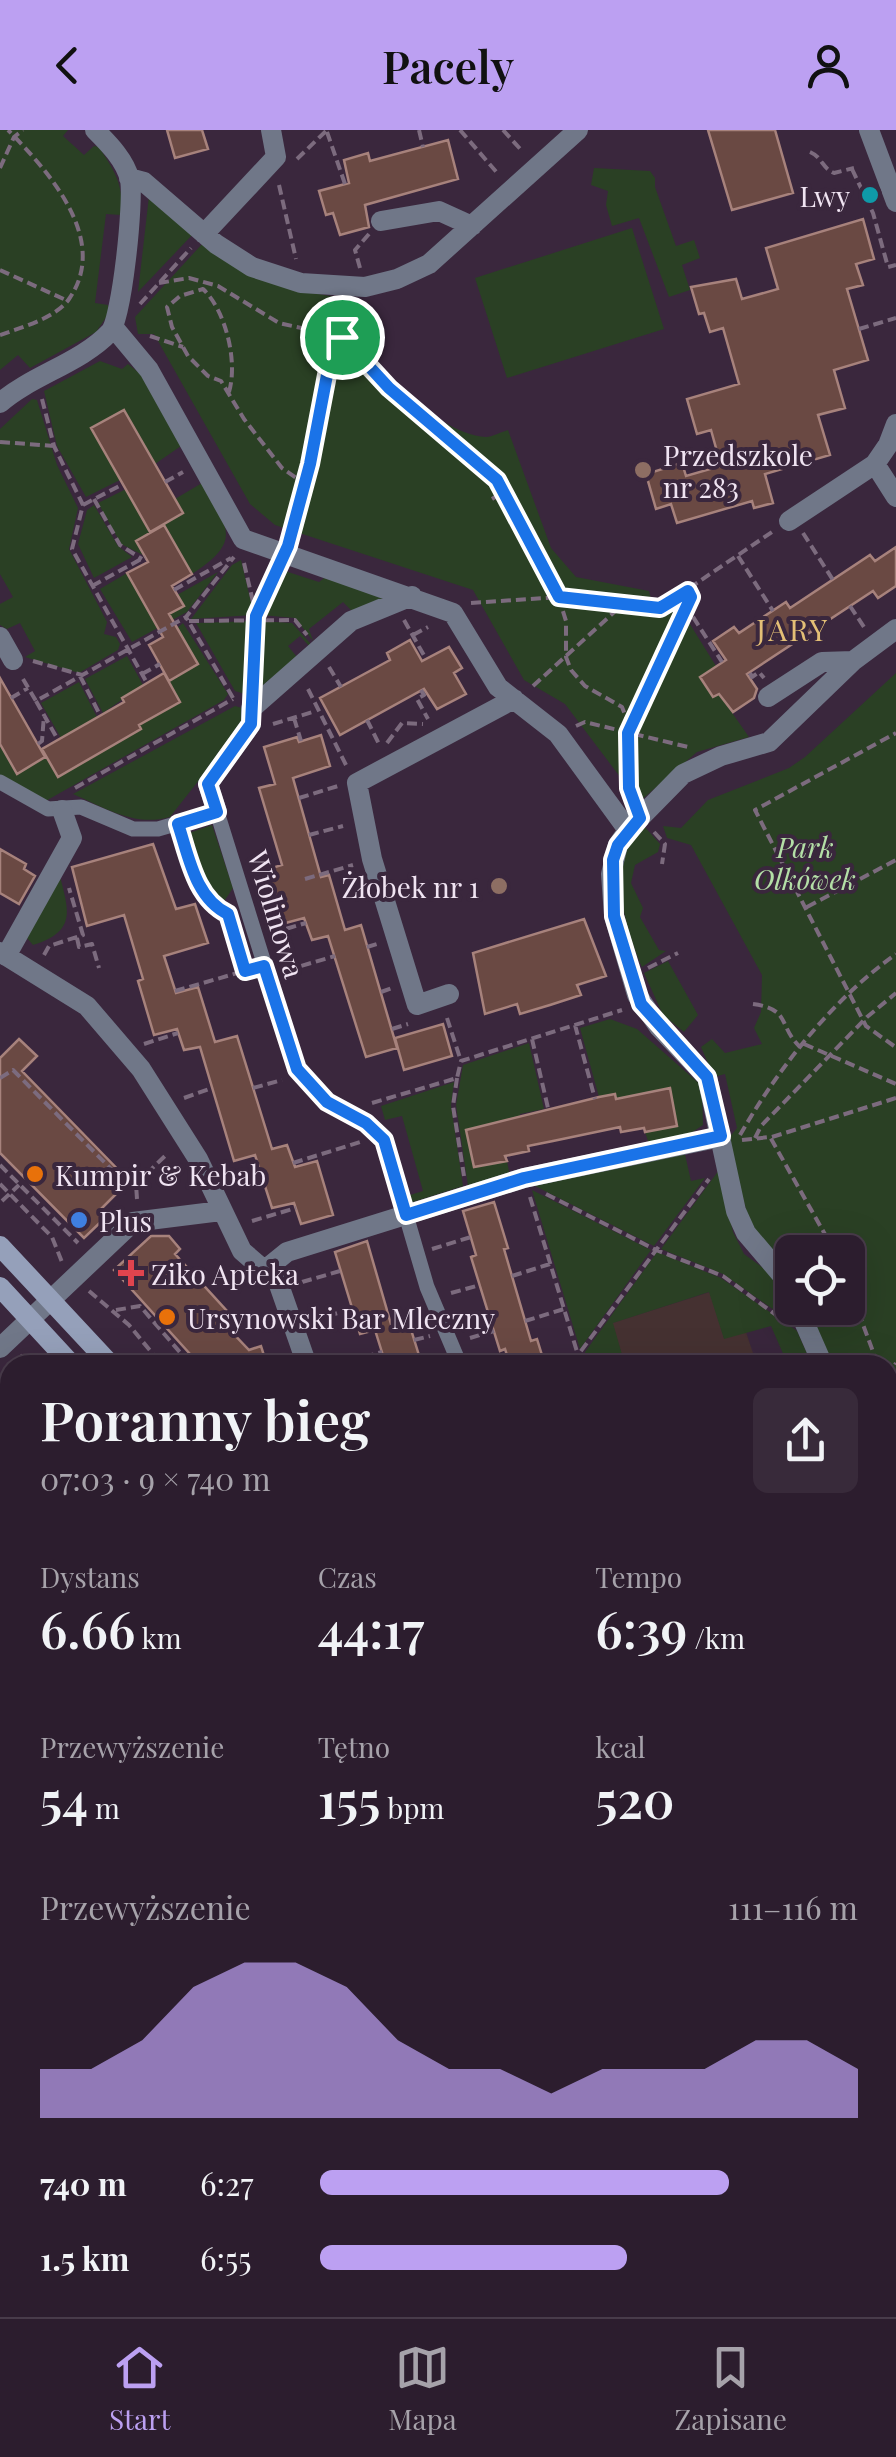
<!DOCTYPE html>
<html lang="pl">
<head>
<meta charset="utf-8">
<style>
  :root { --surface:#2c1d2e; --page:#382a3a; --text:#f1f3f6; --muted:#a6a2aa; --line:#483b4a; --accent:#bca0f2 }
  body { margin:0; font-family:"Playfair Display",serif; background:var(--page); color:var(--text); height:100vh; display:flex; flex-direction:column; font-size:38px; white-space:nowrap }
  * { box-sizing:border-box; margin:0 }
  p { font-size:32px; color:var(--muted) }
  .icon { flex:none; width:55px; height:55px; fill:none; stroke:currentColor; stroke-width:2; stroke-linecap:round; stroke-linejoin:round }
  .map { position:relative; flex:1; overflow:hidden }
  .details { position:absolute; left:0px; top:1225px; width:898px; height:962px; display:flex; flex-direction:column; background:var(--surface); border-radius:30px 30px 0 0; box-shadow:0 10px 40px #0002,0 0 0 2px var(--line) }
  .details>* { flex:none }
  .fabs { position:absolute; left:775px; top:1105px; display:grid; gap:20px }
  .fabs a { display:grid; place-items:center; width:90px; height:90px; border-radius:15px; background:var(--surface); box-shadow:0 10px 40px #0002,0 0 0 2px var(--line); font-size:50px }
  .pin { position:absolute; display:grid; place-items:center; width:85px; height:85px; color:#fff; margin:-42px; border:5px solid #fff; border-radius:50%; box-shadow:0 2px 10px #0007 }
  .round { display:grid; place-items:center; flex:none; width:105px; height:105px; border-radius:15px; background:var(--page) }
  .summary { display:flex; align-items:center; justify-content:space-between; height:170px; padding:0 40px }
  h1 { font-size:55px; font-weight:600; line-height:75px }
  .metrics { display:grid; grid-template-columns:repeat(3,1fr); gap:15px; height:170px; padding:10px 40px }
  .metrics div { display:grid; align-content:center }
  .metrics b { font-size:50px; font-weight:600 }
  .metrics small { font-size:28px; font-weight:400 }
  .metrics p { font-size:28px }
  .chart { height:280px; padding:20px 40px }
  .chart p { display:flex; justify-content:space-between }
  .chart svg { width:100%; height:180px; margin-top:10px; fill:var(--accent); opacity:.7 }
  ul { padding:0 40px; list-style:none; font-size:32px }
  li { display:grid; grid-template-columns:160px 120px 1fr; align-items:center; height:75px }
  li i { height:25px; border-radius:12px; background:var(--accent) }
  header { display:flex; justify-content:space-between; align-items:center; height:130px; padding:0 40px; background:var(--accent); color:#111; font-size:45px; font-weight:600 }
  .tab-bar { display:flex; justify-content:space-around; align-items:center; height:140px; border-top:2px solid var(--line); background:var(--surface); font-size:28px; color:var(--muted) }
  .tab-bar a { display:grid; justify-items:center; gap:5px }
  .tab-bar .active { color:var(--accent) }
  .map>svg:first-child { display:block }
  .commercial { fill:#453131 }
  .green { fill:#2a4024 }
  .building { fill:#6a4943; stroke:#a7827c; stroke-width:2.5 }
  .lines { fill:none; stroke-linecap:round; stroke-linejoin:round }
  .path { stroke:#7c6b7e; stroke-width:4; stroke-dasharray:10 5; stroke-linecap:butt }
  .service { stroke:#707788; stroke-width:10 }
  .pedestrian { stroke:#707788; stroke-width:15 }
  .minor { stroke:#707788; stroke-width:20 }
  .tertiary { stroke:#707788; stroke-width:20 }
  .secondary { stroke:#95a0ba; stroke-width:20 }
  .route-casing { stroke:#fff; stroke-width:20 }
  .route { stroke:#1a73e8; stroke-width:12 }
  .culture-dot { fill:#0f9aa8; stroke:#3a273d; stroke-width:4 }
  .education-dot { fill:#8d6e63; stroke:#3a273d; stroke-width:4 }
  .food-dot { fill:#e8710a; stroke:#3a273d; stroke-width:4 }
  .shop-dot { fill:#3f7fe0; stroke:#3a273d; stroke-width:4 }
  .health-dot { fill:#e0444e; stroke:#3a273d; stroke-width:4 }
  .labels { text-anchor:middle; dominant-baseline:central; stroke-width:8; stroke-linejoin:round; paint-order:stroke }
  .poi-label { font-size:28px; fill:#f0e4f2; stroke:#3a273d; text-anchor:start }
  .park-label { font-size:28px; font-style:italic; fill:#b3dfa6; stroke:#3a273d }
  .street-label { font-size:28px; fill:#f0e4f2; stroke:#3a273d }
  .neighbourhood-label { font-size:30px; letter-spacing:2.5px; fill:#e3bf76; stroke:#3a273d }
</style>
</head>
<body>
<header><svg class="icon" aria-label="back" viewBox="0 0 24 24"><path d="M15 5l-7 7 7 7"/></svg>Pacely<svg class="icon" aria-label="person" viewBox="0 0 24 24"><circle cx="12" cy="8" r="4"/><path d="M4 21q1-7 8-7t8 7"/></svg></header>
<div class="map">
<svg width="896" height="2187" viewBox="0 0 896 2187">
  <rect width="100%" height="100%" fill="#3a273d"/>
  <path class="commercial" d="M 710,1162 L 724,1208 L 746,1202 L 757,1235 L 625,1235 L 612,1193 Z
    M 10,1591 L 10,1835 L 0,1838 L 0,1594 Z"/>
  <path class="green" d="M 0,0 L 68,0 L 63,6 L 84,25 L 94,16 L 99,17 C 115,42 124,54 121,85 L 106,84 L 95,173 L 108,175 L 109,183 L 96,202 L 30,238 L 18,225 L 0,240 Z
    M 594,38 L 650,41 L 655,48 L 655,57 L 676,116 L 694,110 L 700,128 L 682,135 L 690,160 L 669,167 L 639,88 L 612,96 L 606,75 L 608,61 L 591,55 Z
    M 149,66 L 194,103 L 138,162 Z
    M 632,98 L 664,199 L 507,248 L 475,148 Z
    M 203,113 C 249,144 286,162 341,167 L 337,177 C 358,223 432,303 486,307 C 492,307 501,302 508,300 L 551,418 L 576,447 L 649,461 L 652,472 L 664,485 L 678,475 L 716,536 L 700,548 L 713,567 L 719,564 L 749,607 L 697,622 L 639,672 L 565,574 L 524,550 L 473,460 L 275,395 L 250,374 L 154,204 L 138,204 L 135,187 Z
    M 100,231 L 122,239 L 128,234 L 143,246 L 181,316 L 155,334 L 123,280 L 91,298 L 120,350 L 86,367 L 57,316 L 44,261 Z
    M 32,269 L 37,270 L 57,335 L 78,378 L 69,419 L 107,492 L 104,504 L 116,507 L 120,514 L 118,520 L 79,543 L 25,527 L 35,521 L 20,493 L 7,499 L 0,495 L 0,474 L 13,467 L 0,444 L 0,299 Z
    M 202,353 C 228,398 243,411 192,444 L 164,394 L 183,383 L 175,369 Z
    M 126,359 L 150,402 L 136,411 L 145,426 L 121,414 L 98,373 Z
    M 94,375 L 118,416 L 132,427 L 94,448 L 78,414 L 87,380 Z
    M 241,430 L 254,485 L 191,489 L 232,435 Z
    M 281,431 L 288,442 L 319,452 L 328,445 L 383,461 L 382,469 L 353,482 L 343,472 L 309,499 L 313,511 L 295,488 L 261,485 Z
    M 218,442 L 187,482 L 132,512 L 100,459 L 127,443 L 155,492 L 183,476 L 177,465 Z
    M 255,491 L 250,562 L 248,565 L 235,561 L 196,493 Z
    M 260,491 L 292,493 L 310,513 L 310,517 L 300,506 L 288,516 L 297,527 L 257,560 Z
    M 183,493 L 228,564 L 224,570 L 44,672 L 0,647 L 0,614 L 17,643 L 46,627 L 58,647 L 141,599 L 139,595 L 180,572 L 169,551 L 198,534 L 177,498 Z
    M 127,526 L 143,555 L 103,583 L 85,549 Z
    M 896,543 L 896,1268 L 888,1266 L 888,1235 L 830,1235 L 806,1178 L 848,1178 L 848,1122 L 792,1122 L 792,1146 L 755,1115 L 728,1009 L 737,998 L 725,944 L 714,947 L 701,917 L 712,909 L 725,923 L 762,914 L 754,898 L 761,882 L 762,845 L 691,715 L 667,708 L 663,696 L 681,698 L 708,670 L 789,638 L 805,627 Z
    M 79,552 L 97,587 L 61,608 L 41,573 Z
    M 235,576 L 242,578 L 243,594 L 170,687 C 134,697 105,678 73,664 Z
    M 212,695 L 233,758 L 225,770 L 210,766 L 189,703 Z
    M 643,695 L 660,714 L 658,722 L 635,735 L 631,753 L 643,778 L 640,787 L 659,820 L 666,821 L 642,837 C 628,806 613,755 625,721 C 628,712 638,703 643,695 Z
    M 59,743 C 69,781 77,801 33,815 L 26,807 Z
    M 668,831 L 698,885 L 684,902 L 663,885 L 644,843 Z
    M 610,889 L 637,899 L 702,956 L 703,995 L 688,1005 L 649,1014 L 645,1002 L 677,996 L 670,958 L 616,969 L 599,967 L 580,898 Z
    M 529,913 L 544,979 L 520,984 L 520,989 L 467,1001 L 474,1037 L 507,1031 L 510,1046 L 468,1056 L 456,975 L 463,935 Z
    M 454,952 L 451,975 L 463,1056 L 410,1073 L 407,1066 L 423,1061 L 402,986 L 385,990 L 381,976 Z
    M 684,1020 L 691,1051 L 705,1048 L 654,1116 L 531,1054 Z
    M 719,1040 L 733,1102 L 744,1124 L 777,1148 L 801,1199 L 723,1144 L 661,1119 Z
    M 532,1060 L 651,1120 L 580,1219 Z
    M 657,1122 L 721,1148 L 797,1201 L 812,1235 L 788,1235 L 771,1196 L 724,1209 L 709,1162 L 613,1193 L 625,1235 L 589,1235 L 585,1222 Z"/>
  <path class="building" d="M 167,0 L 202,0 L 208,19 L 175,28 Z
    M 708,0 L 775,0 L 793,63 L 732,80 Z
    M 448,10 L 458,49 L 365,75 L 369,97 L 340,105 L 333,83 L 326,85 L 319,61 L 349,53 L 344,30 L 368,23 L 370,31 Z
    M 863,89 L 874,129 L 856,134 L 863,155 L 847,159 L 868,230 L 834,240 L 845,278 L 818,285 L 830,325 L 765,344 L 773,373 L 754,378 L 752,371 L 677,393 L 671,374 L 656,379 L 646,344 L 682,333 L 686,346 L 721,336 L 711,300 L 697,304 L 687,269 L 739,254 L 723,198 L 710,202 L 704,183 L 699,184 L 691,157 L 736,149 L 742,169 L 778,159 L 766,118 Z
    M 124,280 L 183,383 L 150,402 L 91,298 Z
    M 164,395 L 192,444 L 172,456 L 184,476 L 169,484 L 198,534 L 169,551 L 149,515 L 163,507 L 127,443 L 148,432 L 136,411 Z
    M 896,417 L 896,456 L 878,468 L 873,461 L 747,544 L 757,559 L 754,568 L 733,582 L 719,564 L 713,567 L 700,547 L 726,530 L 713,511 L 734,497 L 739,503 L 786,472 L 790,478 L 870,425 L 875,431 Z
    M 410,510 L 422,531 L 449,517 L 462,538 L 454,543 L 466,564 L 437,579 L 424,559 L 340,605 L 320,568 L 390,530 L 387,523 Z
    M 164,543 L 180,572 L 139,595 L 141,599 L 58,647 L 42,619 L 124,572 L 122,568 Z
    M 0,548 L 45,627 L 17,644 L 0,614 Z
    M 321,605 L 330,636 L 293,648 L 321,747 L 329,745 L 345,800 L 361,795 L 397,918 L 366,927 L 328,806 L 312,810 L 304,788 L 282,794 L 265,740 L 282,735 L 259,658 L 275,654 L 264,617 L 297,607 L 299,612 Z
    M 153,714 L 176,779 L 195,774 L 208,813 L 164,826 L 176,863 L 198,857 L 215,912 L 237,906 L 272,1019 L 287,1015 L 295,1037 L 317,1031 L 333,1085 L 301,1094 L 294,1073 L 272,1078 L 255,1025 L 234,1031 L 200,917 L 184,920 L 177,899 L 154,905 L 138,851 L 143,849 L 124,785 L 87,796 L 72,737 Z
    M 0,719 L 26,734 L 24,739 L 35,746 L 19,774 L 0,763 Z
    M 584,789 L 606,846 L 577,855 L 581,865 L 550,875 L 520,884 L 517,874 L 485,884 L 473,823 Z
    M 443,894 L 452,926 L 404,940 L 395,908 Z
    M 19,909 L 37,926 L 22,941 L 129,1051 L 101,1079 L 108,1085 L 84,1108 L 0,1023 L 0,928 Z
    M 670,958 L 677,996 L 645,1002 L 644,998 L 621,1002 L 620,997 L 553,1011 L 528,1016 L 529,1021 L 505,1026 L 507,1031 L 474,1037 L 466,1000 L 599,967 L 615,964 L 616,969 Z
    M 494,1072 L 508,1118 L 504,1119 L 531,1211 L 537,1209 L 545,1235 L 510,1235 L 505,1219 L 500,1221 L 471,1127 L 476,1125 L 463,1081 Z
    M 151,1106 L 169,1106 L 180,1119 L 175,1124 L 237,1192 L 229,1199 L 249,1220 L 261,1216 L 267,1235 L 200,1235 L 114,1140 Z
    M 367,1111 L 391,1194 L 408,1190 L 422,1235 L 386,1235 L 375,1200 L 360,1204 L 335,1122 Z"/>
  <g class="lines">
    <path class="path" d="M 419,0 L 423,17
      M 460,0 L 499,45
      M 503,0 L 523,22
      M 327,2 L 345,54
      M 810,22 C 822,27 822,38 834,43 L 854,38
      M 297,29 L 327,0
      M 0,38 L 14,7 L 23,0
      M 852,39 L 873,83 L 888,137 L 896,135
      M 279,55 L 296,129
      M 360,138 L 355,120 L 369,104
      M 0,140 L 68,171
      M 159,153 L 189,148 L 218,156 L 279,193 L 342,207 L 389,258 L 497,349 L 556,459 L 566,491 L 566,527 L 571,540 L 585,556 L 622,577 L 626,587 L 626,625 L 631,665
      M 140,174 L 191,118
      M 859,199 L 896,188
      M 0,205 C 20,198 56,188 69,169 C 111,109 47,40 8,0
      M 150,206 L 183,217
      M 229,262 C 238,232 226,181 203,159 L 180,166 L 167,177 L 172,197 L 188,226 L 208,246 L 221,251 L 244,289 L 282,338 L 305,354
      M 42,269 L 54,316 L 83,375 L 72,419 L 147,553
      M 0,312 L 54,316
      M 165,352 L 183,342
      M 94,369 L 120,415 L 142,429
      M 492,369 L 505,361
      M 83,375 L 123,354
      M 803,403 L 833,450
      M 291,404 C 309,338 318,270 342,207 L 327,173
      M 738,426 L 773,481
      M 244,433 L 257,489 L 254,546
      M 92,456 L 145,427
      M 174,460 L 231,428
      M 688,461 L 691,467 L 686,476 L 722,532
      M 471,473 L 559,467 L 660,478 L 772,402
      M 850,476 L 864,497
      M 256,486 L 274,444
      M 404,490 L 426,529
      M 189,491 L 295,490 L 307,505
      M 413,505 L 428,497
      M 33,531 L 82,545
      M 329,537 L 341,557
      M 750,543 L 752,547 L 759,542 L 764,548
      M 142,544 L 160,534
      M 80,546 L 100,585
      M 23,549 L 36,571 L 186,487
      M 533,556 L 622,475
      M 308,559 L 346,635
      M 421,560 L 424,565 L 417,569 L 428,589
      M 11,568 L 28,558
      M 233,568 L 186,487 L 234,427
      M 36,571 L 58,610
      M 294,588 L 301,611
      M 367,590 L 380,616
      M 273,594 L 316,581
      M 576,596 L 585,592 L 688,617
      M 630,598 L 686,476
      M 387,613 L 402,593 L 423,594
      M 38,614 L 42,611 L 44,585
      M 75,658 L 233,569
      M 299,668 L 338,656
      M 654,702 L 665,714 L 662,734
      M 309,705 L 343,696
      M 184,713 L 208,774 L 228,786
      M 305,749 L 353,735
      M 807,777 L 896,730
      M 272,803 L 306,793
      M 77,808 L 79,817 L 92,814 L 99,838
      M 367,817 L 377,814
      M 44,825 L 49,816 L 83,805 L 69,758
      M 648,838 L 678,823
      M 287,840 L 335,826
      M 175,861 L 248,840
      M 381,862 L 392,858
      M 753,874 C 791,879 778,896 800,917
      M 447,888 L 461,931
      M 575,895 L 595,969
      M 392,899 L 408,894
      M 532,909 L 548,978
      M 144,914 L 178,903
      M 804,914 L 896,954
      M 894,916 L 866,896 L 755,680 L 896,603
      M 0,948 L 13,940 L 123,1051
      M 457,948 L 453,976 L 464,1046
      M 253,958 L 282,950
      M 184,968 L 212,958
      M 372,973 L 457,948 L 461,931 L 622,880
      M 740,1005 C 779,937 832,870 896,824
      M 772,1007 L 896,968
      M 755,1008 L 761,996 L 867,887 L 896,863
      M 742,1010 L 770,1007 L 835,1122
      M 293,1033 L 360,1012
      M 0,1035 L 78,1113
      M 0,1054 L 52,1107 L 62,1132
      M 546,1064 L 656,1120 L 723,1146 L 776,1185
      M 530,1067 L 578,1225
      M 137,1069 L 136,1054 L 168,1023
      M 2,1071 L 19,1055
      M 252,1091 L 296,1078
      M 432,1119 L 471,1107
      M 512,1146 L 550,1134
      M 302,1152 L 340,1141
      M 848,1154 L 878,1235
      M 89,1161 L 129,1195 L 162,1235
      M 451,1163 L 480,1155
      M 116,1180 L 140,1176 L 191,1235
      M 313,1190 L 352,1179
      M 525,1191 L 564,1179
      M 470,1208 L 494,1201
      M 414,1210 L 430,1206
      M 20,1225 L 29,1235
      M 335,1235 L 382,1222
      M 580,1235 L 578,1225 L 709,1049
      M 888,1248 L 896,1233
      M 0,1305 L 10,1316
      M 0,1465 L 10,1458
      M 0,1543 L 2,1542
      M 888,1548 L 896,1546
      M 0,1655 L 10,1682
      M 0,1696 L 10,1692
      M 888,1750 L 896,1747
      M 5,1788 L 10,1792
      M 888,1863 L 896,1854
      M 0,1966 L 10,1963
      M 0,1975 L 10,1967
      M 0,2073 L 2,2078 L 10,2075
      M 888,2093 L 896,2090
      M 242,2178 L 244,2187
      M 277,2187 L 297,2181
      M 331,2187 L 360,2178
      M 866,2187 L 896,2176"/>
    <path class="service" d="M 888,1278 L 896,1279
      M 888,1442 L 896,1471
      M 389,2178 L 392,2187"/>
    <path class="pedestrian" d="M 0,652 L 48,679 L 81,677 L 133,699 L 158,699 L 217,682 L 297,939 L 327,972 L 366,993 L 384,1010 L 427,1157 L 460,1235
      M 0,2179 L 82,2187"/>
    <path class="minor" d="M 869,0 L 896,72
      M 129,48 L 144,52 L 216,114 L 252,137 L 301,153 L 365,157 L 397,149 L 429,134 L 578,0
      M 381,91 L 439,81 L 472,96
      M 204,104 L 276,27 L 271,0
      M 114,198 L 149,240 L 243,409 L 453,483 L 498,557 L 558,604 L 628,700
      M 0,273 C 32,245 81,233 110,202 C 122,189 134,70 130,50 C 125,30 109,14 95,0
      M 896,294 L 888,315 L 875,334 L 896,367
      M 789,391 L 875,334
      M 0,507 L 13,530
      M 768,567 L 822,532 L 853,531
      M 217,682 L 208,654 L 251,594 L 251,579 L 351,491 L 412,466
      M 0,822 L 87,876 L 141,939 L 198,1029 L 242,1121 L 278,1152 L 307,1235
      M 6,826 L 72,708 L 62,680
      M 449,864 L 417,875 L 372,729 L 357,653 L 514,569
      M 266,1139 L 287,1122 L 524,1048 L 721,1007
      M 792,1166 L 786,1150 L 746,1103 L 736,1081 L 707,947 L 659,897 L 637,865 L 614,786 L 611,744 L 618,715 L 628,700 L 683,644 L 721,626 L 769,612 L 853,531 L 896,499
      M 798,1178 L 823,1235
      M 0,1218 L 133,1092 L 221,1081
      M 0,1615 L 10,1618
      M 888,1782 L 896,1779
      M 888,1922 L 896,1925
      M 840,2187 L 840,2178"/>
    <path class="tertiary" d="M 888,1594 L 896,1591
      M 0,1881 L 10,1878"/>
    <path class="secondary" d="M 0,1116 L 111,1235
      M 0,1157 L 72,1235
      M 499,2178 L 502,2187
      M 670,2178 L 674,2187"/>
  </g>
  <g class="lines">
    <defs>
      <path id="route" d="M 342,207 L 389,258 L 497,350 L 559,467 L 660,478 L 688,461 L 691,467 L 628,603 L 629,658 L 640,688 L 618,715 L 613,730 L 614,786 L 641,874 L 707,947 L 721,1006 L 524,1048 L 406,1085 L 384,1010 L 366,993 L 327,972 L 297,939 L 264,836 L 245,841 L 228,784 C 195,768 189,727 178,694 L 217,682 L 208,654 L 251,594 L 256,486 L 288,416 L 310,334 L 327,245 Z"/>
    </defs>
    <use href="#route" class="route-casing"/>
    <use href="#route" class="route"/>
  </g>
  <circle class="culture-dot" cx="870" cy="65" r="10"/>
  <g class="education-dot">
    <circle cx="643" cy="340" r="10"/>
    <circle cx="499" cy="756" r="10"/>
  </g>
  <g class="food-dot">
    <circle cx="35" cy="1044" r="10"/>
    <circle cx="167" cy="1187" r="10"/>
  </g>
  <circle class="shop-dot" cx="79" cy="1090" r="10"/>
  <path class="health-dot" d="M126 1128h10v10h10v10h-10v10h-10v-10h-10v-10h10z"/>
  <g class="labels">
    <g class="poi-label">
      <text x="850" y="65" text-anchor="end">Lwy</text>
      <text x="663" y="324">Przedszkole<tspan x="663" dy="32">nr 283</tspan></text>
      <text x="479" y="756" text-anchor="end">Żłobek nr 1</text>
      <text x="55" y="1044">Kumpir &amp; Kebab</text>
      <text x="99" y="1090">Plus</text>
      <text x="151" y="1143">Ziko Apteka</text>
      <text x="187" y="1187">Ursynowski Bar Mleczny</text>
    </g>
    <g class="park-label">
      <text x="805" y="716">Park<tspan x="805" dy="32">Olkówek</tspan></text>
    </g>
    <g class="street-label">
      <text transform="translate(277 784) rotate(73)">Wiolinowa</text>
    </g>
    <g class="neighbourhood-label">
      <text x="793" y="499">JARY</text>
    </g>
  </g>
</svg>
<div class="fabs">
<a><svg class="icon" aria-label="locate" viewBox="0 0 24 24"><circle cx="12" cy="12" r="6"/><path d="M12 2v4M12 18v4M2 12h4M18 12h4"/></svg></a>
</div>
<div class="pin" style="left:342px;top:207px;background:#1e9e55"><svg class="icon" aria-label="arrive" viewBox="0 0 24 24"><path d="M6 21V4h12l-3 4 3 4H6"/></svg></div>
<section class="details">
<div class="summary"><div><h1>Poranny bieg</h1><p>07:03 · 9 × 740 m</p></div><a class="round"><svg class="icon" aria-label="share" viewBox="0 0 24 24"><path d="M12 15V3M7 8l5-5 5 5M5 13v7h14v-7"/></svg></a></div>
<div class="metrics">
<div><p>Dystans</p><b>6.66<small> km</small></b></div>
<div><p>Czas</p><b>44:17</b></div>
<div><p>Tempo</p><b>6:39<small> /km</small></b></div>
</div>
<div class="metrics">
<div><p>Przewyższenie</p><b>54<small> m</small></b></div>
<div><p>Tętno</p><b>155<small> bpm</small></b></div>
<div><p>kcal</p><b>520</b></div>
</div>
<div class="chart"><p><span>Przewyższenie</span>111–116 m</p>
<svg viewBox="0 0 160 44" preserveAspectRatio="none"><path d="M0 44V32L10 32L20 25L30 12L40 6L50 6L60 12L70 25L80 32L90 32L100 38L110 32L120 32L130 32L140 25L150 25L160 32V44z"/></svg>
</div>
<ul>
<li><b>740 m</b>6:27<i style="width:76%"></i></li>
<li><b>1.5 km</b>6:55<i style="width:57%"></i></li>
</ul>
</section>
</div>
<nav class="tab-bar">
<a class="active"><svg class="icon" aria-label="home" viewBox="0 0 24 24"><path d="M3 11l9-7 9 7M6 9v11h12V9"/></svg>Start</a>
<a><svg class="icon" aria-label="map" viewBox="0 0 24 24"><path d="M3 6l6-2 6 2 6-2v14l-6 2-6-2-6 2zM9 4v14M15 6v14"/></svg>Mapa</a>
<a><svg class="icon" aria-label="saved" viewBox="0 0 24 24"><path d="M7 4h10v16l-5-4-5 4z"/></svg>Zapisane</a>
</nav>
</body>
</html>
